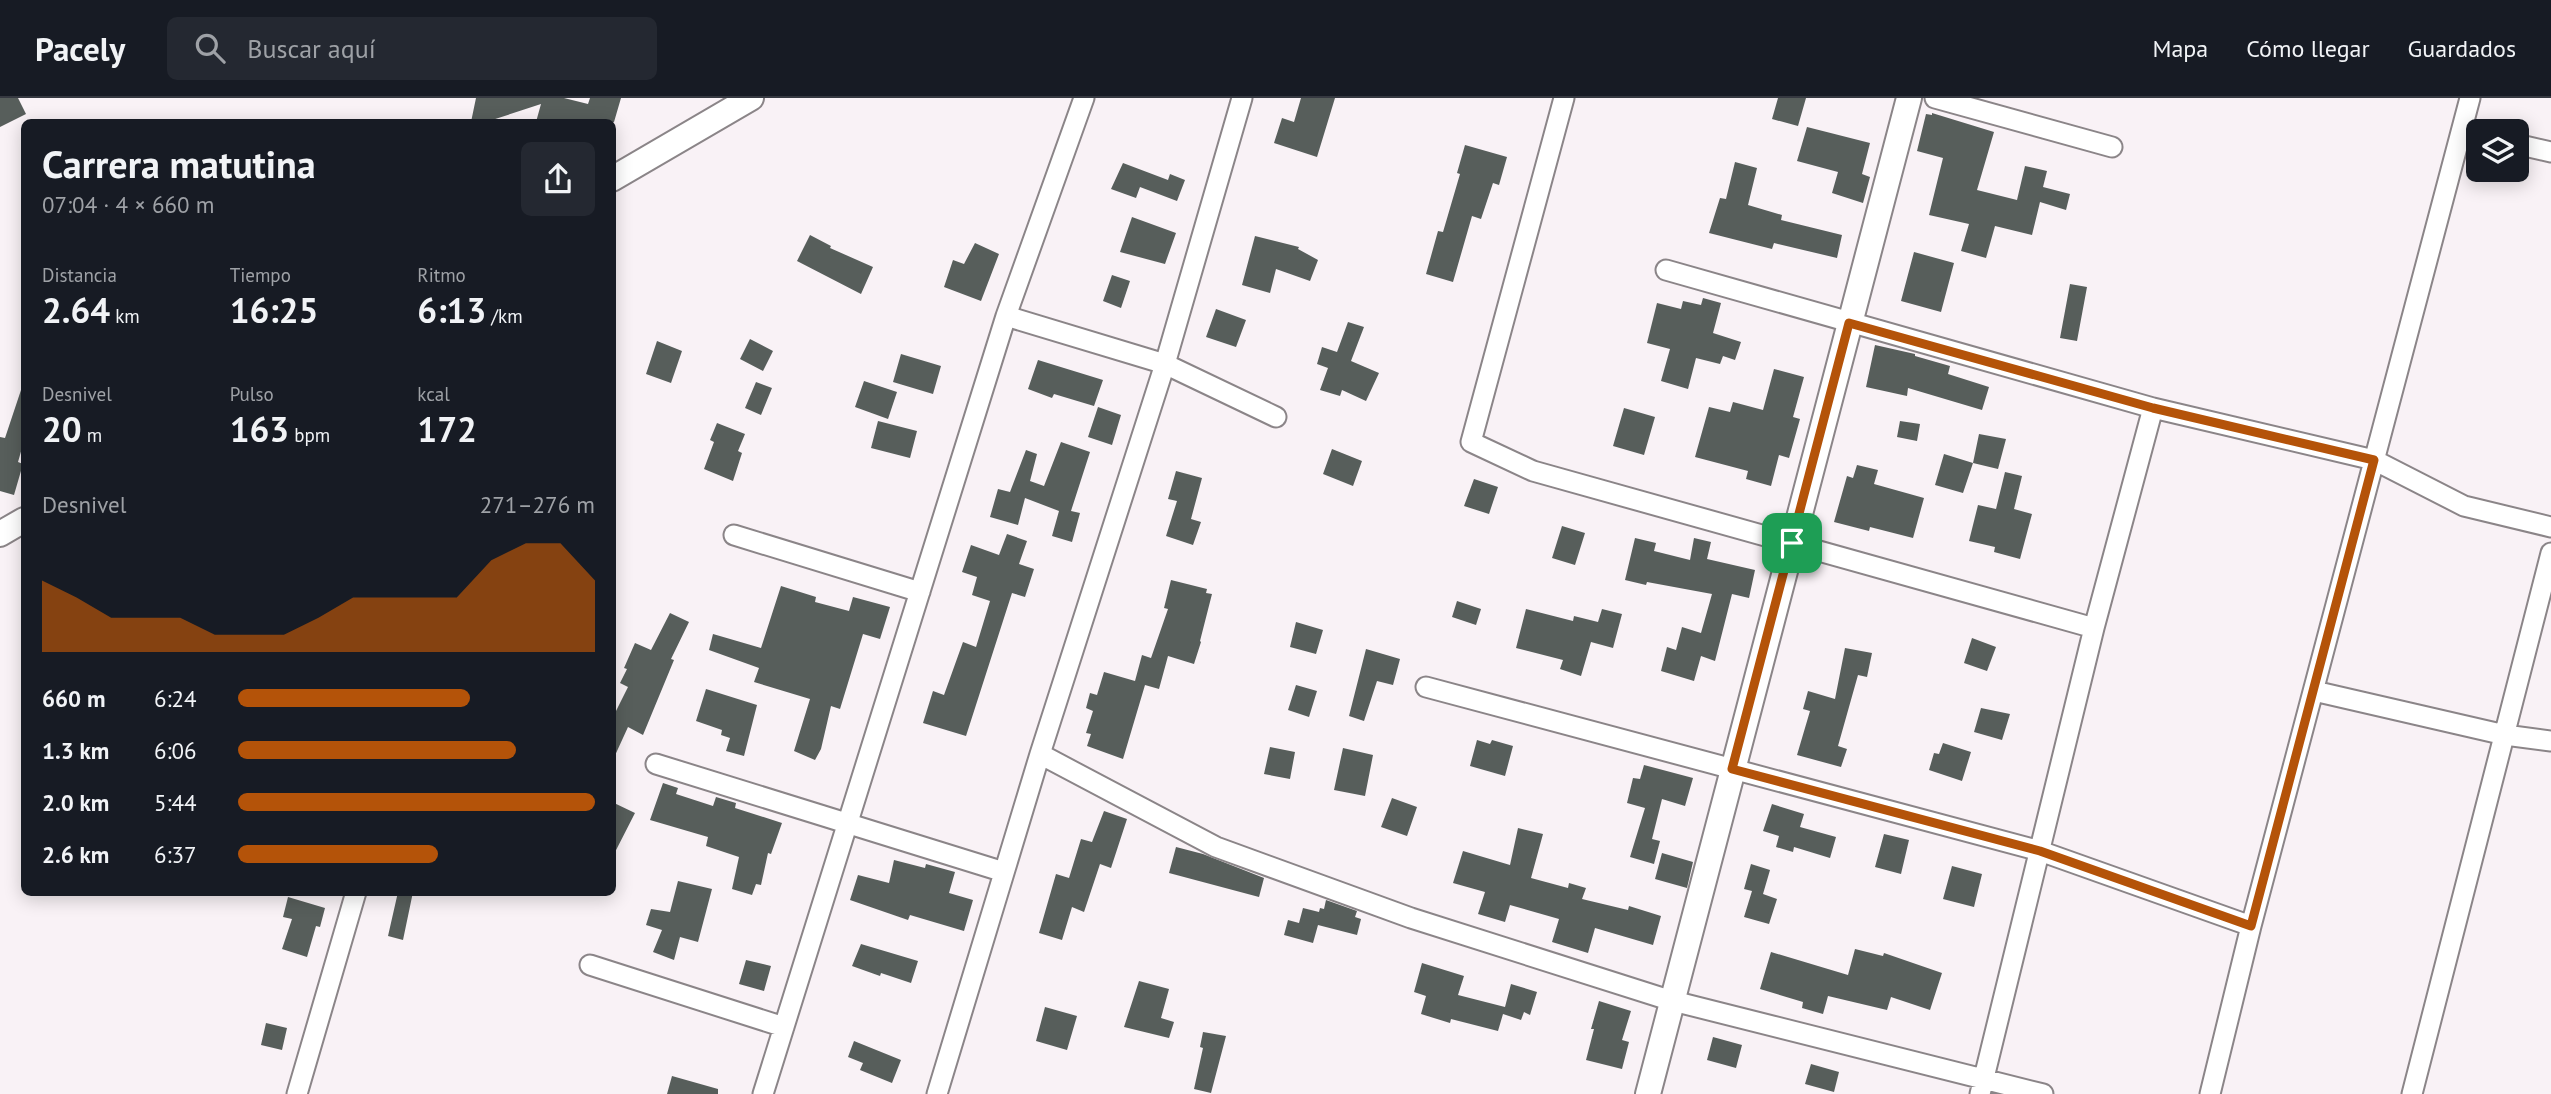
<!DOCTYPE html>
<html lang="es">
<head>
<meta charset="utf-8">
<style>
  :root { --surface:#171b24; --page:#242831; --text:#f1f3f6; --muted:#9ea1a6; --line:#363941; --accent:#b45309 }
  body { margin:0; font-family:"PT Sans",sans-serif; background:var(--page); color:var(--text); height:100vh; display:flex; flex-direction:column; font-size:26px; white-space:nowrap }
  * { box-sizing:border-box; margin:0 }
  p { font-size:23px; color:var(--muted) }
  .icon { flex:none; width:38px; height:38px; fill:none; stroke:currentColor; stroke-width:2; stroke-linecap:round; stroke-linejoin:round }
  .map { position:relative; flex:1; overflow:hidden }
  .side { position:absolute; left:21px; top:21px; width:595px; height:777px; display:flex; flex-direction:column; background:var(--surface); border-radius:10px; box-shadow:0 4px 18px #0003 }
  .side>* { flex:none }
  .buttons { position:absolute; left:2466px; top:21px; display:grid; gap:14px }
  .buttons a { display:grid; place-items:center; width:63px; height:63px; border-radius:10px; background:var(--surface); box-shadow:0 4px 18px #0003; font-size:35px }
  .pin { position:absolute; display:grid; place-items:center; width:60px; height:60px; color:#fff; margin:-30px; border-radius:14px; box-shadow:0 4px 10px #0006 }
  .round { display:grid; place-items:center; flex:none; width:74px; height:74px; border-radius:10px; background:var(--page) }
  .head { display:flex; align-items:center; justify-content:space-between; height:119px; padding:0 21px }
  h1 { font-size:38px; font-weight:700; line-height:52px }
  .figures { display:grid; grid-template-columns:repeat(3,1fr); gap:10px; height:119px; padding:7px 21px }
  .figures div { display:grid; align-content:center }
  .figures b { font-size:35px; font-weight:700 }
  .figures small { font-size:19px; font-weight:400 }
  .figures p { font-size:19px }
  .chart { height:196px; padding:14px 21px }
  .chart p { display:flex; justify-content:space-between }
  .chart svg { width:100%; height:126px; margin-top:7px; fill:var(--accent); opacity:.7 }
  ul { padding:0 21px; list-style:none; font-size:23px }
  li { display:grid; grid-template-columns:112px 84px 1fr; align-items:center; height:52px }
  li i { height:18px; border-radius:9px; background:var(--accent) }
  header { display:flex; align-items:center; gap:42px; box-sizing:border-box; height:98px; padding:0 35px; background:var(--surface); border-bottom:2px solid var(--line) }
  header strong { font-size:33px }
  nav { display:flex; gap:38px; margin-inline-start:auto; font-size:24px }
  .search { width:490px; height:63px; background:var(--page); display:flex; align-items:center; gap:18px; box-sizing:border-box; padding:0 24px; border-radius:10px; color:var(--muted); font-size:26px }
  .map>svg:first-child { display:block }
  .building { fill:#575e5b }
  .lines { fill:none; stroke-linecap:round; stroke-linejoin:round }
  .minor-casing { stroke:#8b8588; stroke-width:23 }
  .tertiary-casing { stroke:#8b8588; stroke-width:28 }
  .minor { stroke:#fff; stroke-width:19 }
  .tertiary { stroke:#fff; stroke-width:24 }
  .route-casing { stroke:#fff; stroke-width:14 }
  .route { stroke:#b45309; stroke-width:9 }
</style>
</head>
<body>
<header>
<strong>Pacely</strong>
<div class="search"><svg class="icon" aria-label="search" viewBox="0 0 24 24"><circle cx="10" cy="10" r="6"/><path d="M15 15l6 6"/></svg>Buscar aquí</div>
<nav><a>Mapa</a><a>Cómo llegar</a><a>Guardados</a></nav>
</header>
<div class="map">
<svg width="2551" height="996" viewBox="0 0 2551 996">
  <rect width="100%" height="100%" fill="#f9f2f6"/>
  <path class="building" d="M 0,0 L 18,0 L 26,16 L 0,29 Z
    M 476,0 L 564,0 L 588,6 L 590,0 L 621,0 L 614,24 L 536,24 L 541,6 L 486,24 L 471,24 Z
    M 1301,0 L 1335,0 L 1317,59 L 1274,45 L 1282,20 L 1294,24 Z
    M 1778,0 L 1806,0 L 1798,28 L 1772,21 Z
    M 1932,15 L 1994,34 L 1977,92 L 2017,102 L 2025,68 L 2047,73 L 2043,89 L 2070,96 L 2066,112 L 2040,104 L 2032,137 L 1995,128 L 1986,160 L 1961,153 L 1969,126 L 1929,117 L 1943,60 L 1917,53 L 1926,16 L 1932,17 Z
    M 1807,29 L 1870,45 L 1862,76 L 1870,79 L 1863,105 L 1832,95 L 1838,74 L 1797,63 Z
    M 1465,47 L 1507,59 L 1499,87 L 1493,85 L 1481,121 L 1472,118 L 1453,184 L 1426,176 L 1438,133 L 1443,134 L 1460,76 L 1457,75 Z
    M 1735,64 L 1757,70 L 1748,107 L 1782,117 L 1781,122 L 1842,137 L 1837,160 L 1774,145 L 1772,151 L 1709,135 L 1720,100 L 1726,101 Z
    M 1123,65 L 1168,82 L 1170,76 L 1185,82 L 1177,103 L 1140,89 L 1136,100 L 1111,91 Z
    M 1132,119 L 1176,135 L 1165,166 L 1120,154 Z
    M 810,137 L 831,148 L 830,150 L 873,169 L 861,196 L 797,163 Z
    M 1255,138 L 1299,149 L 1298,151 L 1318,162 L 1310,183 L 1276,171 L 1270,195 L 1242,187 Z
    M 975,145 L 999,156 L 981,203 L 944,189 L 953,162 L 964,166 Z
    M 1914,154 L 1954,165 L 1941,214 L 1901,203 Z
    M 1112,177 L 1130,183 L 1121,210 L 1103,203 Z
    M 2070,186 L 2087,189 L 2077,243 L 2060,240 Z
    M 1703,200 L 1721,205 L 1713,235 L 1741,244 L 1735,262 L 1723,258 L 1720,266 L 1696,260 L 1688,291 L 1661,283 L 1670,251 L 1647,245 L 1657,205 L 1681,211 L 1683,203 L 1701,207 Z
    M 1216,211 L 1246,222 L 1236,249 L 1206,239 Z
    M 1348,224 L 1364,229 L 1351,263 L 1379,275 L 1366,303 L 1342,292 L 1340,298 L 1320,292 L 1328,270 L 1317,266 L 1322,249 L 1337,254 Z
    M 750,241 L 773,253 L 763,273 L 740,261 Z
    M 657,243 L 682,253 L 671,285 L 646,276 Z
    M 1875,247 L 1915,256 L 1915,258 L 1950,268 L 1948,276 L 1989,289 L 1982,312 L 1908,290 L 1907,298 L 1866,289 Z
    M 901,256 L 941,268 L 933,296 L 893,284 Z
    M 1038,262 L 1103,282 L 1094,308 L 1054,296 L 1052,300 L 1028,291 Z
    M 1774,271 L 1804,279 L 1793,319 L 1800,321 L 1789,360 L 1779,357 L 1771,388 L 1746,381 L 1748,373 L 1695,359 L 1709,309 L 1730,314 L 1733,304 L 1763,312 Z
    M 864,283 L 897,294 L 888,321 L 855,309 Z
    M 756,284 L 772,290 L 761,317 L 745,310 Z
    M 21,292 L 24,292 L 24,343 L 18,364 L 23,366 L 14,397 L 0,393 L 0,339 L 5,340 Z
    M 1098,309 L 1121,317 L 1112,347 L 1088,339 Z
    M 1624,310 L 1655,319 L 1644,357 L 1613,348 Z
    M 878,323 L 917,333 L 910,360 L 871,350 Z
    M 1900,323 L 1920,326 L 1917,343 L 1897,339 Z
    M 717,325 L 745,336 L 738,353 L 742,355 L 733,383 L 704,371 L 714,344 L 710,342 Z
    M 1979,336 L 2006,341 L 1998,371 L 1973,365 Z
    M 1061,344 L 1090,354 L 1071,413 L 1080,415 L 1072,444 L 1052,438 L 1059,413 L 1025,400 L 1018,427 L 990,419 L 998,391 L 1010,394 L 1026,352 L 1037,356 L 1030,383 L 1044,388 Z
    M 1332,351 L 1362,363 L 1353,388 L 1323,376 Z
    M 1944,356 L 1973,365 L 1963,395 L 1935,387 Z
    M 1857,367 L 1878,372 L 1874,386 L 1924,400 L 1913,440 L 1870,429 L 1869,433 L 1834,424 L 1847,378 L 1853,380 Z
    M 1176,373 L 1202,380 L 1191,421 L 1201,424 L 1193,447 L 1166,438 L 1177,403 L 1168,401 Z
    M 2005,374 L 2022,378 L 2014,411 L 2032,416 L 2020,461 L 1994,454 L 1995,449 L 1969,443 L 1978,407 L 1996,411 Z
    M 1474,381 L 1498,389 L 1489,416 L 1464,408 Z
    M 1562,428 L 1585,435 L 1575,467 L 1552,460 Z
    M 1007,436 L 1027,443 L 1019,466 L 1034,471 L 1025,499 L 1012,495 L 966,638 L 923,625 L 933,593 L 944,597 L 963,544 L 976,549 L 990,503 L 972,497 L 977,479 L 962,474 L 971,447 L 999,457 Z
    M 1635,440 L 1656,445 L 1654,453 L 1690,462 L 1694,440 L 1711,444 L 1707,461 L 1755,472 L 1749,500 L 1732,496 L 1715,563 L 1701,558 L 1694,583 L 1661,573 L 1667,549 L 1676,552 L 1682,529 L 1701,535 L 1712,496 L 1647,484 L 1646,487 L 1625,482 Z
    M 1171,482 L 1207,491 L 1206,495 L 1212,496 L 1200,543 L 1201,544 L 1194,566 L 1168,558 L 1159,591 L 1145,587 L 1123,661 L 1087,648 L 1091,636 L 1086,635 L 1093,613 L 1086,610 L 1090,595 L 1097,597 L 1104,574 L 1135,583 L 1142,557 L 1151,560 L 1168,511 L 1164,510 Z
    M 781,488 L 816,499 L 815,504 L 849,513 L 853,499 L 890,509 L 880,541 L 863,536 L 840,611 L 831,608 L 821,651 L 815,662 L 794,653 L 810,601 L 754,584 L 759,570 L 709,552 L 713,536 L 761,550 Z
    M 1457,503 L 1481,511 L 1476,527 L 1452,519 Z
    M 1526,511 L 1573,523 L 1574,518 L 1598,524 L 1602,511 L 1622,516 L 1613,550 L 1591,544 L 1581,578 L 1560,571 L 1563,562 L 1516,550 Z
    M 670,515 L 689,524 L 671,561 L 674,562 L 643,637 L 628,629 L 612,664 L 612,621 L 628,589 L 620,585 L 627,571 L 624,570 L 635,545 L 651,552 Z
    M 1296,524 L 1323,532 L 1316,556 L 1290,549 Z
    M 1972,540 L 1996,549 L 1987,573 L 1964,565 Z
    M 1845,550 L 1872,555 L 1867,579 L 1858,577 L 1838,648 L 1847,651 L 1841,669 L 1797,657 L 1810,613 L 1803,611 L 1808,593 L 1835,601 Z
    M 1366,551 L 1400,561 L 1393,587 L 1377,583 L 1364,623 L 1349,618 Z
    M 1296,587 L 1317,593 L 1309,619 L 1288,612 Z
    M 706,591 L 757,607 L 744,658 L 726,653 L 730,640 L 721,637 L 722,632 L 696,623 Z
    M 1981,610 L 2010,616 L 2002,642 L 1974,634 Z
    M 1477,642 L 1490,646 L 1492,642 L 1513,648 L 1505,678 L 1470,668 Z
    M 1943,645 L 1971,654 L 1962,683 L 1929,672 L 1934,655 L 1939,656 Z
    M 1270,649 L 1295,654 L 1290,681 L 1264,676 Z
    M 1343,650 L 1373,657 L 1365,698 L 1334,692 Z
    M 1644,667 L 1693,680 L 1685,708 L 1662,701 L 1652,741 L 1660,743 L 1654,766 L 1630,759 L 1645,710 L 1627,705 L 1633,680 L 1640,681 Z
    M 663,685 L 678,690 L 676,696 L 713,708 L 716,699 L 736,705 L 735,710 L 782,725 L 771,756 L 768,755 L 761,787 L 756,786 L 752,797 L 732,791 L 739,759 L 706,748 L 708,739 L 650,722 Z
    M 1392,700 L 1417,709 L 1407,738 L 1381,729 Z
    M 612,704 L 635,715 L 612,760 Z
    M 1772,706 L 1804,716 L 1800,729 L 1836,739 L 1830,760 L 1794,749 L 1793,754 L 1776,749 L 1779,738 L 1763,733 Z
    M 1104,713 L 1127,721 L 1111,770 L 1100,766 L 1084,814 L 1072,809 L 1062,842 L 1039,835 L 1056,776 L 1069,780 L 1081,741 L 1092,744 Z
    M 1518,730 L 1543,736 L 1531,780 L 1568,790 L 1569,785 L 1586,790 L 1582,801 L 1628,812 L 1629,808 L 1661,818 L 1653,847 L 1595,830 L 1588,855 L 1552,844 L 1559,821 L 1510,807 L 1505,824 L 1478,816 L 1485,794 L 1453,785 L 1463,753 L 1510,767 Z
    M 1884,736 L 1909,742 L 1901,776 L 1875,769 Z
    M 1176,749 L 1203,756 L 1264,780 L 1259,799 L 1169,775 Z
    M 1662,755 L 1693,764 L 1687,790 L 1655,781 Z
    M 894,762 L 925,770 L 926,766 L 955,774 L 949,795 L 973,802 L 964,833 L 910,817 L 908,822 L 850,802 L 858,777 L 889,785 Z
    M 1751,766 L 1770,772 L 1763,796 L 1777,801 L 1769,826 L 1744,819 L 1752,793 L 1744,791 Z
    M 1952,768 L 1982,776 L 1974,809 L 1943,801 Z
    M 678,783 L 712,791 L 698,844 L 680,839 L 674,862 L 653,854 L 662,832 L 646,827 L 651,811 L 670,814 Z
    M 398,794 L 413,794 L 403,842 L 388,838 Z
    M 288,799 L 325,810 L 320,829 L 316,828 L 307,859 L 282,851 L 292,821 L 283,819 Z
    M 1326,802 L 1357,813 L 1355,819 L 1361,821 L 1357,837 L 1318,827 L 1313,845 L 1284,837 L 1288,822 L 1299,825 L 1303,810 L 1319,814 L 1320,810 L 1324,811 Z
    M 861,846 L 918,863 L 911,885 L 881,875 L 880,878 L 852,868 Z
    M 1855,851 L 1883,858 L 1884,855 L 1942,875 L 1930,912 L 1891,899 L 1887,912 L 1828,898 L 1823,916 L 1802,910 L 1803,904 L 1760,891 L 1771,854 L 1848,877 Z
    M 746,862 L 771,868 L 764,893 L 739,886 Z
    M 1422,865 L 1464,878 L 1458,897 L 1505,909 L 1511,886 L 1537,894 L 1530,917 L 1524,914 L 1521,922 L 1503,916 L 1498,933 L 1451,921 L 1450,925 L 1421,916 L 1426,898 L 1414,894 Z
    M 1139,883 L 1169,891 L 1161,920 L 1174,924 L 1169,940 L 1124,929 Z
    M 1599,903 L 1631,913 L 1622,942 L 1629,944 L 1622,971 L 1586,962 L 1594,931 L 1591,931 Z
    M 1045,909 L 1077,918 L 1067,952 L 1036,943 Z
    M 266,925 L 287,930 L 282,952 L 261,947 Z
    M 1203,934 L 1226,938 L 1211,995 L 1194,991 L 1203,950 L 1200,949 Z
    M 1713,939 L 1742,947 L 1736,970 L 1707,962 Z
    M 854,943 L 901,962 L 892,985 L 860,972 L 863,965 L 848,959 Z
    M 1811,966 L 1839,974 L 1834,994 L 1805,986 Z
    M 672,978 L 718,991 L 718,996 L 667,996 Z"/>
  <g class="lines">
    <defs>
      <path id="minor" d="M 1564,0 L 1471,344 L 1533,373 L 2094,530
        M 1935,0 L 2112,49
        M 2516,46 L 2551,54
        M 1666,172 L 2153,310 L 2374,362 L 2464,408 L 2551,429
        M 1006,218 L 1165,266 L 1276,319
        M 734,437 L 920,494
        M 1426,589 L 2040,753 L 2251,828
        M 2314,593 L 2505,637 L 2551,643
        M 1040,656 L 1216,749 L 1411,820 L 1669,902 L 2043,996
        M 656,666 L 1004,774
        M 590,867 L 784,929
        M 297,996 L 356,794
        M 763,996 L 1006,218 L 1084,0
        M 937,996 L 1040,656 L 1165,266 L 1242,0
        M 1980,996 L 2094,530 L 2153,310
        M 2210,996 L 2251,828 L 2470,0
        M 2412,996 L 2551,455"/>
      <path id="tertiary" d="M 612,81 L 751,0
        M 0,436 L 24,422
        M 1648,996 L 1909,0"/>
    </defs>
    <use href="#minor" class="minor-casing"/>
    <use href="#tertiary" class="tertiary-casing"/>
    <use href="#minor" class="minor"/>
    <use href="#tertiary" class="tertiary"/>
  </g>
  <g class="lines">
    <defs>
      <path id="route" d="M 1849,225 L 2153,310 L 2374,362 L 2251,828 L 2040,753 L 1732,671 Z"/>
    </defs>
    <use href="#route" class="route-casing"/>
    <use href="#route" class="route"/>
  </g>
</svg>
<div class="buttons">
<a><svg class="icon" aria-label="layers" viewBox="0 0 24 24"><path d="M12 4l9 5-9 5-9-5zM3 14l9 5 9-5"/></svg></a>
</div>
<div class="pin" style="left:1792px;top:445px;background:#1e9e55"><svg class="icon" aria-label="arrive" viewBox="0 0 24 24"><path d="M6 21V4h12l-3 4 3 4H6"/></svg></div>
<section class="side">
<div class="head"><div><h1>Carrera matutina</h1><p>07:04 · 4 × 660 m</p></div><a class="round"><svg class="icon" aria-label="share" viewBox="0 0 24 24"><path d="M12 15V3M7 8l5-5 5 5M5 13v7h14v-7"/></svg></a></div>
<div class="figures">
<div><p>Distancia</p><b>2.64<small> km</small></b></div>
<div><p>Tiempo</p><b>16:25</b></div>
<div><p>Ritmo</p><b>6:13<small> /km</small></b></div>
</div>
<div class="figures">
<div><p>Desnivel</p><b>20<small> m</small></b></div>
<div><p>Pulso</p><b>163<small> bpm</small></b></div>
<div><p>kcal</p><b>172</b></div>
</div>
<div class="chart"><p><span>Desnivel</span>271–276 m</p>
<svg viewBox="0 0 160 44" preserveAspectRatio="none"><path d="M0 44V19L10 25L20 32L30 32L40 32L50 38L60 38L70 38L80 32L90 25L100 25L110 25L120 25L130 12L140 6L150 6L160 19V44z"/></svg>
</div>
<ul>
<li><b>660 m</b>6:24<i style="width:65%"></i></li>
<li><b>1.3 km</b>6:06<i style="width:78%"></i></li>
<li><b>2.0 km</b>5:44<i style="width:100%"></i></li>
<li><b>2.6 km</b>6:37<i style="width:56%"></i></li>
</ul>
</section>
</div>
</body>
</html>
